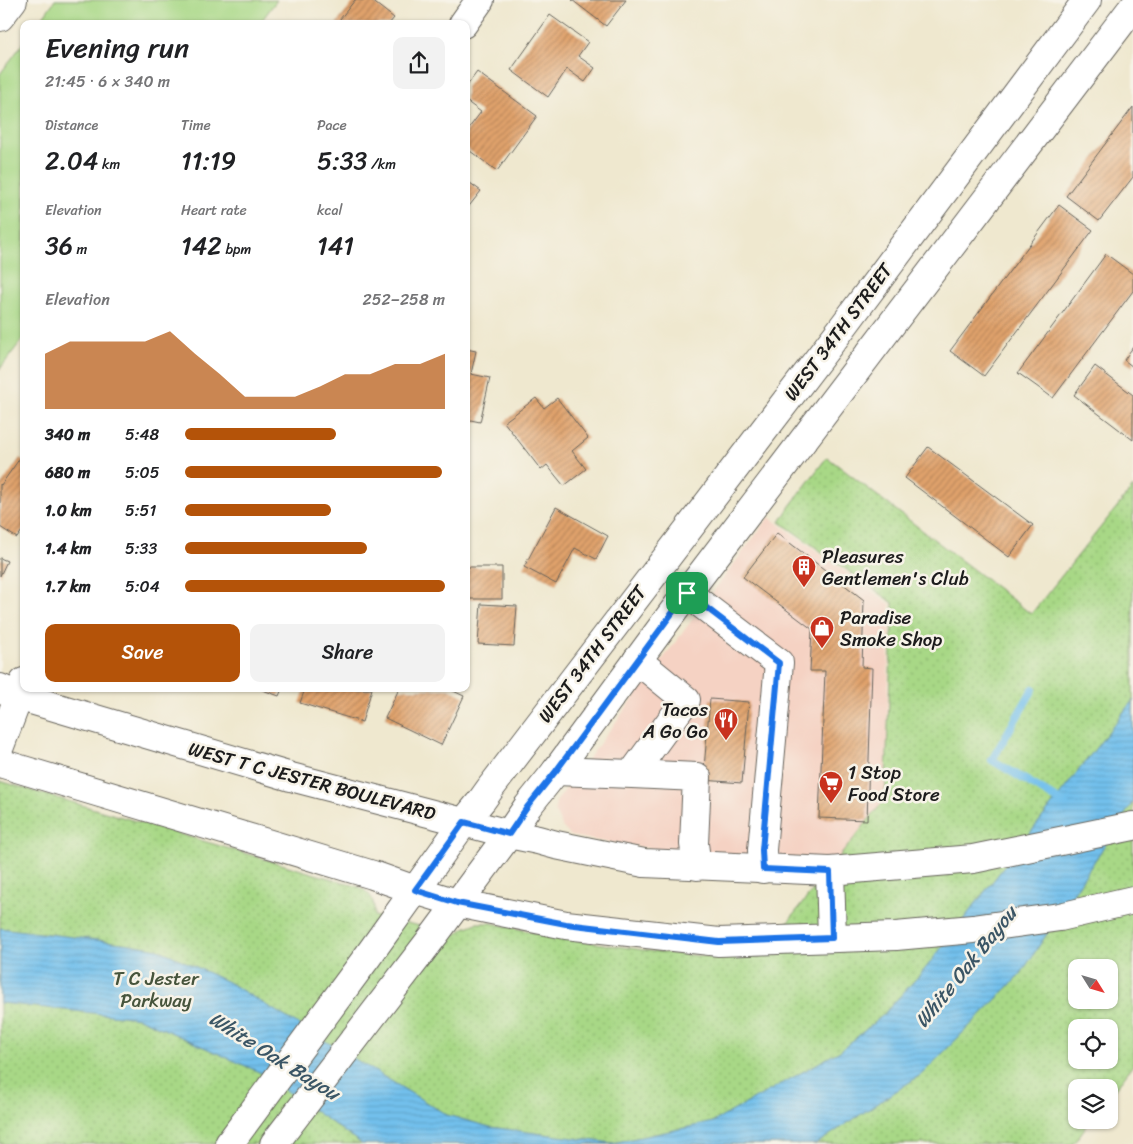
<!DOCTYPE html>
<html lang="en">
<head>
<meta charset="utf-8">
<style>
  :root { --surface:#fff; --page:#f2f2f2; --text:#202124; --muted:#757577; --accent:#b45309 }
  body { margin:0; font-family:Sriracha,sans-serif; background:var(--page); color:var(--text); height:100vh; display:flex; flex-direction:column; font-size:19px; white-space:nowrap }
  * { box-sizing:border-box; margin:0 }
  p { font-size:16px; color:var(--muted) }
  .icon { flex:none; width:28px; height:28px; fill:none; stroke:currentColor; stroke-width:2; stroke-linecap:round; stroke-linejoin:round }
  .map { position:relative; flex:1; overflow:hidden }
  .side { position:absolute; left:20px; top:20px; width:450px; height:672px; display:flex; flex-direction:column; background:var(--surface); border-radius:10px; box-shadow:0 1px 4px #0004 }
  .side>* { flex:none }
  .needle { width:32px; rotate:127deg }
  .fabs { position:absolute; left:1068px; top:959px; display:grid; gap:10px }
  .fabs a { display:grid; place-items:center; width:50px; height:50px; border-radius:10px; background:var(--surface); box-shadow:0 1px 4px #0004; font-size:25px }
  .pin { position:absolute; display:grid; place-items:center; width:42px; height:42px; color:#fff; margin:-21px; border-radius:10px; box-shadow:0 2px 8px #0006 }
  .round { display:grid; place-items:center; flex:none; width:52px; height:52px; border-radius:10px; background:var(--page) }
  .headline { display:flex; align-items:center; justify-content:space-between; height:85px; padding:0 25px }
  h1 { font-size:28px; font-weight:600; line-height:38px }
  .stats { display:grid; grid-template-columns:repeat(3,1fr); gap:8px; height:85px; padding:5px 25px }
  .stats div { display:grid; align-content:center }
  .stats b { font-size:25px; font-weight:600 }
  .stats small { font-size:14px; font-weight:400 }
  .stats p { font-size:14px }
  .chart { height:140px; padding:10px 25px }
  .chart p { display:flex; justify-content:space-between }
  .chart svg { width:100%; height:90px; margin-top:5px; fill:var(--accent); opacity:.7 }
  .cta { display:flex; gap:10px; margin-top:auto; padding:10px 25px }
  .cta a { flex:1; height:58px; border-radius:10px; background:var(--accent); color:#fff; font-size:20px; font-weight:600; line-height:58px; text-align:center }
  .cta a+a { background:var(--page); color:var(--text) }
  ul { padding:0 25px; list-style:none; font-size:16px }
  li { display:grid; grid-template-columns:80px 60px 1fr; align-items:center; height:38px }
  li i { height:12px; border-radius:6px; background:var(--accent) }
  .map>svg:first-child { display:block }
  .built { fill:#f5d2c3 }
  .green { fill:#a8d886; stroke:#627a51 }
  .park { fill:url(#park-dots); stroke:#627a51; fill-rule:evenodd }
  .water { fill:url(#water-rules); stroke:#476e84 }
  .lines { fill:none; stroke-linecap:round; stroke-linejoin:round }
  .stream { stroke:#72c0ec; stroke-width:8 }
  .building { fill:url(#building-hatch) }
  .minor-casing { stroke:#66635b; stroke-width:30 }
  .major-casing { stroke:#66635b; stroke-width:30 }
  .minor { stroke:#fff; stroke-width:28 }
  .major { stroke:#fff; stroke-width:28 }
  .route-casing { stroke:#fff; stroke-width:10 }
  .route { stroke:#1a73e8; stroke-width:6 }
  .labels { text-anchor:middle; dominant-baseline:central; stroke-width:5; stroke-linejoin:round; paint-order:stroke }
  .street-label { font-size:19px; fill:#1c1c1c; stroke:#f7f3e8 }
  .poi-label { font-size:19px; fill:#1c1c1c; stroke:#f7f3e8; text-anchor:start }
  .park-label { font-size:19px; fill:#46543c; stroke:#f7f3e8 }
  .water-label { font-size:20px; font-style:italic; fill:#3a5565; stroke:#f7f3e8 }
</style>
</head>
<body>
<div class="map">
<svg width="1133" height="1144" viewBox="0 0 1133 1144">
  <defs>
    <pattern id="park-dots" width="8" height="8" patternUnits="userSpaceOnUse" patternTransform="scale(1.25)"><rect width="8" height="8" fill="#a8d886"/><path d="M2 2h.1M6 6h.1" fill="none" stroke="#90b973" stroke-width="1.8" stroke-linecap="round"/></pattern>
    <pattern id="water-rules" width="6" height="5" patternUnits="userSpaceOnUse" patternTransform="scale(1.25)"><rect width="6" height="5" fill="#72c0ec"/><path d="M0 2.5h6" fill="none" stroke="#62a4ca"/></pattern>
    <pattern id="building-hatch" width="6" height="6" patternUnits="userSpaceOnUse" patternTransform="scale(1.25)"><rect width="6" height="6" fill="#e0a26c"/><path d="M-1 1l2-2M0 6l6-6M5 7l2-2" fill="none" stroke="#b58358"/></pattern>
  </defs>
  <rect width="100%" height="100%" fill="#f7f3e8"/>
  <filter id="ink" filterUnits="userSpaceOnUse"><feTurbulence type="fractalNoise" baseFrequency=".02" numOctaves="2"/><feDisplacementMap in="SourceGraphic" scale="10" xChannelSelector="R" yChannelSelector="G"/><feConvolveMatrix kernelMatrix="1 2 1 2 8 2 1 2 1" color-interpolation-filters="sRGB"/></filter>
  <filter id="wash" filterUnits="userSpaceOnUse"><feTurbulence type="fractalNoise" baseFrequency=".0096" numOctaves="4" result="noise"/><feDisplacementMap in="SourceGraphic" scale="20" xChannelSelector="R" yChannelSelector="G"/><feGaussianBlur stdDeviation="1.12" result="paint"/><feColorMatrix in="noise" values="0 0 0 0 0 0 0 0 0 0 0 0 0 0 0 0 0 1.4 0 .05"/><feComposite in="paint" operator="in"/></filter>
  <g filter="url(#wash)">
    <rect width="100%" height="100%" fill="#efe8cf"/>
    <path class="built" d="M 769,517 L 890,604 L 885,799 L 838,860 L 682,853 L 599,841 L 571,836 L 563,828 L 555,812 L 556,802 Z"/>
    <path class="green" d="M 55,0 L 277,0 L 259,24 L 38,24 Z
      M 24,42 L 24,337 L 0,369 L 0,74 Z"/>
    <path class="park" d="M 827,457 L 1031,614 L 1133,487 L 1133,1065 L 1109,1097 L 1109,1088 L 1076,1088 L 1076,1120 L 1091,1120 L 1073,1144 L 0,1144 L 0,781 L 359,887 C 372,894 375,901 374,916 L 457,934 L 464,928 L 477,923 L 491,923 L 546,935 L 602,944 L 657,952 L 712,957 L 760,957 L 885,799 L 893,603 L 780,522 L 790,506 ZM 1076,968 L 1109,968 L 1109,1000 L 1076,1000 ZM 1076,1028 L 1109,1028 L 1109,1060 L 1076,1060 Z"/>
    <path class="water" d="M 1133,700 L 1133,802 L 1020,975 L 922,1074 L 816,1144 L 362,1144 L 259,1072 L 139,1018 L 0,1003 L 0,928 L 130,944 L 158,949 L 228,982 L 447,1115 L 490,1127 L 612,1143 L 713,1122 L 840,1051 L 881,1017 L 925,969 Z"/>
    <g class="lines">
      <path class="stream" d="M 1033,689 L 992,760 L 1065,804"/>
    </g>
    <g id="blocks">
      <path class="building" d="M 355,0 L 371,0 L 394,18 L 389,24 L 336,24 Z
        M 572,0 L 626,0 L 606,26 Z
        M 550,15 L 588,42 L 578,56 L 595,68 L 585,82 L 567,69 L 548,97 L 511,70 Z
        M 477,72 L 537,116 L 497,171 L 466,148 L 466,132 L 481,112 L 466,101 L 466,87 Z
        M 1133,107 L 1133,177 L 1099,221 L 1066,196 Z
        M 466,180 L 481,191 L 466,210 Z
        M 1059,205 L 1093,230 L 984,376 L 950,351 Z
        M 1106,254 L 1133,274 L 1133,291 L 1053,398 L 1018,373 Z
        M 1133,347 L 1133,367 L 1124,360 Z
        M 466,349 L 476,351 L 471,374 L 490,378 L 480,422 L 466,419 Z
        M 1095,366 L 1133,395 L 1133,440 L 1074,395 Z
        M 536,398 L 544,408 L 557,398 L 588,438 L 572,451 L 586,469 L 564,486 L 547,465 L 541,470 L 504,422 Z
        M 928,447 L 1033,525 L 1009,557 L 905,478 Z
        M 20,458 L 24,461 L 24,528 L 17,538 L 0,527 L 0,484 L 1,485 Z
        M 556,507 L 608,536 L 596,559 L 575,548 L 556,584 L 524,567 Z
        M 777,533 L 864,600 L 862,667 L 872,668 L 867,820 L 819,818 L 825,671 L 810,671 L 812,629 L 743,577 Z
        M 0,558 L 7,561 L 0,576 Z
        M 466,567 L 502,567 L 502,599 L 466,599 Z
        M 481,604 L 517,606 L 514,646 L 478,644 Z
        M 260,689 L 282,689 L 279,696 Z
        M 305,689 L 372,689 L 362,722 L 300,703 Z
        M 399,689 L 449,689 L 464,696 L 441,745 L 385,718 Z
        M 710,699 L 749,702 L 742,783 L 703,780 Z"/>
    </g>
  </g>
  <g filter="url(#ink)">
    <use href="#blocks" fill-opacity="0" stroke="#66635b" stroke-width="1"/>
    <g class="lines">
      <defs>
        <path id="minor" d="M 0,17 L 13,0
          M 463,24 L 480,0
          M 687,593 L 779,663 L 762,850 L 763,869
          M 0,746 L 24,682
          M 556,771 L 632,774 L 686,700 L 637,660
          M 632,774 L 697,777 L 694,844 L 697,866"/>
        <path id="major" d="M 0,688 L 18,696 L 291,777 L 509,834 L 538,840 L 556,845 L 644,863 L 830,871 L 973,859 L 1133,826
          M 0,763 L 373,875 L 415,890 L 457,903 L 566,925 L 719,942 L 896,936 L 973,929 L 1060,917 L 1133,900
          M 830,871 L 832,938
          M 229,1144 L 368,956 L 464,822 L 482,800 L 492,786 L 842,328 L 1087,0
          M 274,1144 L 435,934 L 509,834 L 528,806 L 556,771 L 687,593 L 1133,7"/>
      </defs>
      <use href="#minor" class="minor-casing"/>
      <use href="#major" class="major-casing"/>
      <use href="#minor" class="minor"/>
      <use href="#major" class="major"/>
    </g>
  </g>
  <g class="lines" filter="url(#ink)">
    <defs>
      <path id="route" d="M 687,593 L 779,663 L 762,850 L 763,869 L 830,872 L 832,938 L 719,942 L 566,924 L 457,903 L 415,890 L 464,822 L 509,834 L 528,806 L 556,771 Z"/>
    </defs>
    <use href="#route" class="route-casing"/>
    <use href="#route" class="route"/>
  </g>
  <defs>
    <symbol id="building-pin" viewBox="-11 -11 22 30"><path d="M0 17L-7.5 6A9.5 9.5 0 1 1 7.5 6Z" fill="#c8321e" stroke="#f7f3e8"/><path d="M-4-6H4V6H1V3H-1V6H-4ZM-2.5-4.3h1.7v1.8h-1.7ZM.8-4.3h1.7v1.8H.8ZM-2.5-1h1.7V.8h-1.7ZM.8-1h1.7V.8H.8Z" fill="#fff"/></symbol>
    <symbol id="shop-pin" viewBox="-11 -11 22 30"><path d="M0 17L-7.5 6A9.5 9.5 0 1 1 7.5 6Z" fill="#c8321e" stroke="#f7f3e8"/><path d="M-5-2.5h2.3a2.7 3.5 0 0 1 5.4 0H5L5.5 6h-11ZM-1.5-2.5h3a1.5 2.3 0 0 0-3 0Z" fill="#fff"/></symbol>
    <symbol id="restaurant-pin" viewBox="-11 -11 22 30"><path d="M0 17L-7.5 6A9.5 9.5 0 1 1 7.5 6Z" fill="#c8321e" stroke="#f7f3e8"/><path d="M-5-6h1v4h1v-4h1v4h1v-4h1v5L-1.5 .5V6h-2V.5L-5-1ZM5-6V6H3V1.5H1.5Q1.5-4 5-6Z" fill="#fff"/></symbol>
    <symbol id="supermarket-pin" viewBox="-11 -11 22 30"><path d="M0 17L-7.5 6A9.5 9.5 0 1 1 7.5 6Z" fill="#c8321e" stroke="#f7f3e8"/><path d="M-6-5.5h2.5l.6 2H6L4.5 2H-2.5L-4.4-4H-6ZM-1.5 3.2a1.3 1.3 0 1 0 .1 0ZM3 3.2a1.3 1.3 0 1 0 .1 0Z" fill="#fff"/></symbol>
  </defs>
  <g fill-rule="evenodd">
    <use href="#building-pin" x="790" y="553" width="28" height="38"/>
    <use href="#shop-pin" x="808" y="614" width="28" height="38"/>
    <use href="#restaurant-pin" x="712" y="706" width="28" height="38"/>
    <use href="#supermarket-pin" x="817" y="769" width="28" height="38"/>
  </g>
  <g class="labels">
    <g class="street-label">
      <text transform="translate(838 332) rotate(-53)">WEST 34TH STREET</text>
      <text transform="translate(592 654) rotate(-53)">WEST 34TH STREET</text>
      <text transform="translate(312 781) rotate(15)">WEST T C JESTER BOULEVARD</text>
    </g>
    <g class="poi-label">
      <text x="822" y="556">Pleasures<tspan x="822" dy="22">Gentlemen's Club</tspan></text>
      <text x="840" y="617">Paradise<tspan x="840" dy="22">Smoke Shop</tspan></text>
      <text x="708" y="709" text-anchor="end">Tacos<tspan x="708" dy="22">A Go Go</tspan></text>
      <text x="848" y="772">1 Stop<tspan x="848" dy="22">Food Store</tspan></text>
    </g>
    <g class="park-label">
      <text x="156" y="978">T C Jester<tspan x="156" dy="22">Parkway</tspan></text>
    </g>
    <g class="water-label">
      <text transform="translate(966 967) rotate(-51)">White Oak Bayou</text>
      <text transform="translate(274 1056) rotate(32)">White Oak Bayou</text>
    </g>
  </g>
</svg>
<div class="fabs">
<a><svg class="needle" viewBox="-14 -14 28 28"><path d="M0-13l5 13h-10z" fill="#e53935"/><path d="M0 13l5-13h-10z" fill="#757577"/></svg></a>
<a><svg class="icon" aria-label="locate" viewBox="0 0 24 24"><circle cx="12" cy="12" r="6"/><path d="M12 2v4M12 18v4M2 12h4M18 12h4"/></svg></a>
<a><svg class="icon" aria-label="layers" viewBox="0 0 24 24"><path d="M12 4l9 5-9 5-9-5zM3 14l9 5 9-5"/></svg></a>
</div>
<div class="pin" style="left:687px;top:593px;background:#1e9e55"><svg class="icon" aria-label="arrive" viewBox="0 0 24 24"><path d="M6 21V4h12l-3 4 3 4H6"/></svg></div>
<section class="side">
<div class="headline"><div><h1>Evening run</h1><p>21:45 · 6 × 340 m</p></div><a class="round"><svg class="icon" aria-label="share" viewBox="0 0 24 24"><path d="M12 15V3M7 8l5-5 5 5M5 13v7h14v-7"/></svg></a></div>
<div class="stats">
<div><p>Distance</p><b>2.04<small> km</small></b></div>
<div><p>Time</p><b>11:19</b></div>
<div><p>Pace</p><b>5:33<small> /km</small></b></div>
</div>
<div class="stats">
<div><p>Elevation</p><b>36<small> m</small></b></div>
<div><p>Heart rate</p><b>142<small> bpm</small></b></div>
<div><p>kcal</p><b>141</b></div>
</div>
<div class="chart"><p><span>Elevation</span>252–258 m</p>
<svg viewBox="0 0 160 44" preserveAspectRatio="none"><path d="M0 44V17L10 11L20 11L30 11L40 11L50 6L60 17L70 27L80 38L90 38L100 38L110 33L120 27L130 27L140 22L150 22L160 17V44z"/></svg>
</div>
<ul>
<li><b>340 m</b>5:48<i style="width:58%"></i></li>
<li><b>680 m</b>5:05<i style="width:99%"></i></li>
<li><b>1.0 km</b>5:51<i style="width:56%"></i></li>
<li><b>1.4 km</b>5:33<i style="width:70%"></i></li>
<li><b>1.7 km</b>5:04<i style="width:100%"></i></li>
</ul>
<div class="cta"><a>Save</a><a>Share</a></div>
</section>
</div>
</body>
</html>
